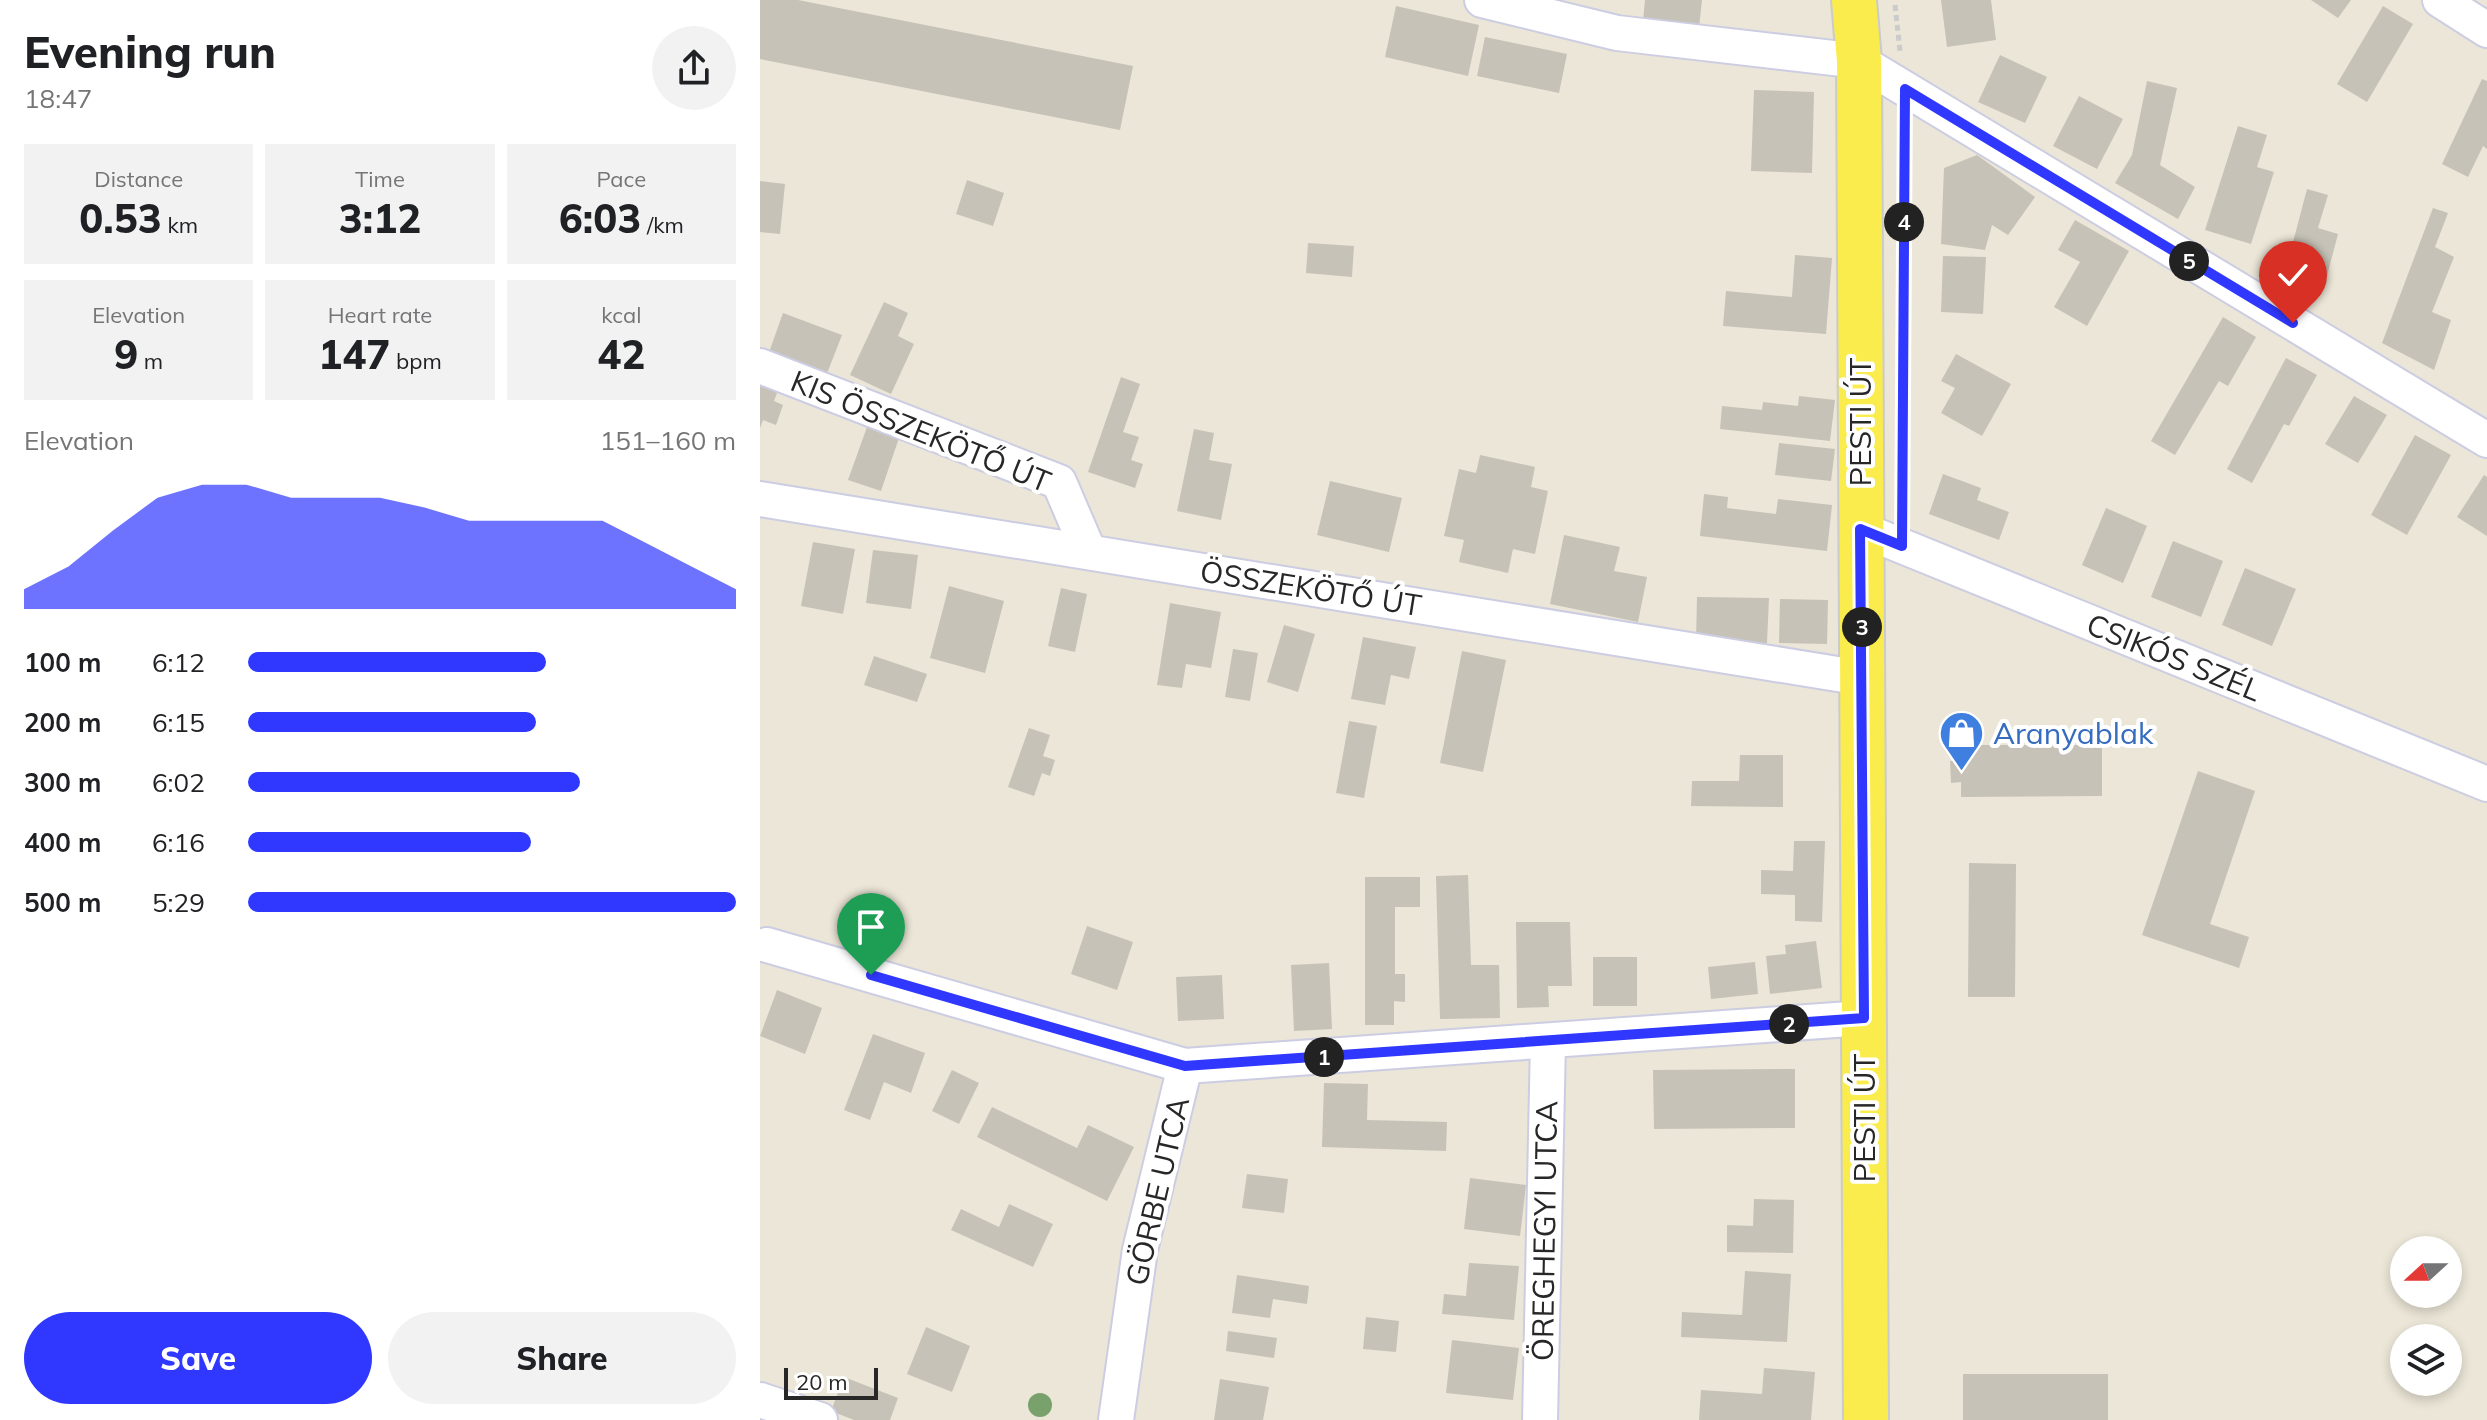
<!DOCTYPE html>
<html lang="en">
<head>
<meta charset="utf-8">
<style>
  :root { --surface:#fff; --page:#f2f2f2; --text:#202124; --muted:#757577; --accent:#3038ff }
  body { margin:0; font-family:Mulish,sans-serif; background:var(--page); color:var(--text); height:100vh; display:flex; flex-direction:column; font-size:30px; white-space:nowrap }
  * { box-sizing:border-box; margin:0 }
  p { font-size:26px; color:var(--muted) }
  .icon { flex:none; width:44px; height:44px; fill:none; stroke:currentColor; stroke-width:2; stroke-linecap:round; stroke-linejoin:round }
  .map { position:relative; flex:1; overflow:hidden }
  .drawer { display:flex; flex-direction:column; background:var(--surface); width:760px }
  .drawer>* { flex:none }
  .needle { width:52px; rotate:249deg }
  .buttons { position:absolute; left:1630px; top:1236px; display:grid; gap:16px }
  .buttons a { display:grid; place-items:center; width:72px; height:72px; border-radius:50%; background:var(--surface); box-shadow:0 4px 12px #0003; font-size:40px }
  .scale { position:absolute; left:24px; bottom:20px; width:94px; box-sizing:border-box; padding-left:8px; border:4px solid #272727; border-top:0; font-size:22px; line-height:28px; white-space:nowrap; color:#272727; -webkit-text-stroke:6px #fff; paint-order:stroke }
  .pin { position:absolute; display:grid; place-items:center; width:68px; height:68px; color:#fff; margin:-82px -34px; border-radius:50% 50% 50% 0; rotate:-45deg; box-shadow:0 0 8px #0007 }
  .pin .icon { rotate:45deg }
  .km { position:absolute; width:40px; height:40px; margin:-20px; border-radius:50%; background:#222; color:#fff; font-size:22px; line-height:40px; text-align:center }
  .round { display:grid; place-items:center; flex:none; width:84px; height:84px; border-radius:42px; background:var(--page) }
  .summary { display:flex; align-items:center; justify-content:space-between; height:136px; padding:0 24px }
  h1 { font-size:44px; font-weight:800; line-height:60px }
  .metrics { display:grid; grid-template-columns:repeat(3,1fr); gap:12px; height:136px; padding:8px 24px }
  .metrics div { display:grid; align-content:center; border-radius:0px; background:var(--page); text-align:center }
  .metrics b { font-size:40px; font-weight:800 }
  .metrics small { font-size:22px; font-weight:400 }
  .metrics p { font-size:22px }
  .chart { height:224px; padding:16px 24px }
  .chart p { display:flex; justify-content:space-between }
  .chart svg { width:100%; height:144px; margin-top:8px; fill:var(--accent); opacity:.7 }
  .button { display:flex; gap:16px; margin-top:auto; padding:16px 24px }
  .button a { flex:1; height:92px; border-radius:48px; background:var(--accent); color:#fff; font-size:32px; font-weight:800; line-height:92px; text-align:center }
  .button a+a { background:var(--page); color:var(--text) }
  ul { padding:0 24px; list-style:none; font-size:26px }
  li { display:grid; grid-template-columns:128px 96px 1fr; align-items:center; height:60px }
  li i { height:20px; border-radius:10px; background:var(--accent) }
  main { display:flex; flex:1; min-height:0 }
  .map>svg:first-child { display:block }
  .building { fill:#c6c2b7 }
  .lines { fill:none; stroke-linecap:round; stroke-linejoin:round }
  .minor-casing { stroke:#cccde2; stroke-width:38 }
  .major-casing { stroke:#cbcbcb; stroke-width:48 }
  .path { stroke:#cbcbcb; stroke-width:5; stroke-dasharray:6 4; stroke-linecap:butt }
  .minor { stroke:#fff; stroke-width:34 }
  .major { stroke:#faec4d; stroke-width:44 }
  .tree { fill:#78a16c }
  .route-casing { stroke:#fff; stroke-width:16 }
  .route { stroke:#3038ff; stroke-width:10 }
  .labels { text-anchor:middle; dominant-baseline:central; stroke-width:8; stroke-linejoin:round; paint-order:stroke }
  .street-label { font-size:30px; fill:#272727; stroke:#fff }
  .shop-label { font-size:30px; fill:#366cbe; stroke:#fff; text-anchor:start }
</style>
</head>
<body>
<main>
<section class="drawer">
<div class="summary"><div><h1>Evening run</h1><p>18:47</p></div><a class="round"><svg class="icon" aria-label="share" viewBox="0 0 24 24"><path d="M12 15V3M7 8l5-5 5 5M5 13v7h14v-7"/></svg></a></div>
<div class="metrics">
<div><p>Distance</p><b>0.53<small> km</small></b></div>
<div><p>Time</p><b>3:12</b></div>
<div><p>Pace</p><b>6:03<small> /km</small></b></div>
</div>
<div class="metrics">
<div><p>Elevation</p><b>9<small> m</small></b></div>
<div><p>Heart rate</p><b>147<small> bpm</small></b></div>
<div><p>kcal</p><b>42</b></div>
</div>
<div class="chart"><p><span>Elevation</span>151–160 m</p>
<svg viewBox="0 0 160 44" preserveAspectRatio="none"><path d="M0 44V38L10 31L20 20L30 10L40 6L50 6L60 10L70 10L80 10L90 13L100 17L110 17L120 17L130 17L140 24L150 31L160 38V44z"/></svg>
</div>
<ul>
<li><b>100 m</b>6:12<i style="width:61%"></i></li>
<li><b>200 m</b>6:15<i style="width:59%"></i></li>
<li><b>300 m</b>6:02<i style="width:68%"></i></li>
<li><b>400 m</b>6:16<i style="width:58%"></i></li>
<li><b>500 m</b>5:29<i style="width:100%"></i></li>
</ul>
<div class="button"><a>Save</a><a>Share</a></div>
</section>
<div class="map">
<svg width="1727" height="1420" viewBox="0 0 1727 1420">
  <rect width="100%" height="100%" fill="#ebe6d7"/>
  <path class="building" d="M 0,0 L 38,0 L 373,66 L 360,130 L 0,59 Z
    M 885,0 L 942,0 L 939,28 L 883,21 Z
    M 1181,0 L 1231,0 L 1236,40 L 1187,47 Z
    M 1551,0 L 1591,0 L 1578,18 Z
    M 636,6 L 719,25 L 708,76 L 625,57 Z
    M 1623,6 L 1653,24 L 1607,102 L 1577,84 Z
    M 725,37 L 807,54 L 799,93 L 717,76 Z
    M 1240,55 L 1287,77 L 1265,123 L 1218,102 Z
    M 1722,79 L 1727,81 L 1727,149 L 1723,146 L 1708,177 L 1682,164 Z
    M 1387,81 L 1417,88 L 1400,165 L 1435,187 L 1418,219 L 1355,183 L 1372,155 Z
    M 994,90 L 1054,92 L 1052,173 L 991,171 Z
    M 1319,96 L 1363,119 L 1337,169 L 1293,146 Z
    M 1478,126 L 1507,135 L 1497,167 L 1514,172 L 1491,244 L 1445,230 Z
    M 1217,155 L 1275,197 L 1248,235 L 1232,225 L 1225,250 L 1181,244 L 1184,168 Z
    M 207,180 L 244,193 L 233,226 L 196,214 Z
    M 0,181 L 25,184 L 20,234 L 0,232 Z
    M 1547,189 L 1568,195 L 1558,228 L 1578,234 L 1563,291 L 1523,280 Z
    M 1673,208 L 1688,213 L 1675,247 L 1694,257 L 1672,312 L 1691,320 L 1674,370 L 1622,343 Z
    M 1315,220 L 1369,251 L 1327,326 L 1294,307 L 1320,262 L 1298,250 Z
    M 548,243 L 594,246 L 592,277 L 546,273 Z
    M 1035,255 L 1072,258 L 1066,334 L 963,326 L 966,291 L 1032,297 Z
    M 1183,256 L 1226,257 L 1223,314 L 1181,312 Z
    M 124,302 L 148,313 L 138,336 L 154,344 L 131,394 L 90,375 Z
    M 23,313 L 82,335 L 66,376 L 8,355 Z
    M 1463,317 L 1496,337 L 1468,386 L 1459,381 L 1415,455 L 1391,441 Z
    M 1196,354 L 1251,384 L 1222,436 L 1181,413 L 1195,388 L 1181,381 Z
    M 1526,358 L 1557,375 L 1529,426 L 1524,424 L 1492,483 L 1467,469 Z
    M 0,377 L 20,385 L 14,401 L 23,405 L 16,425 L 3,420 L 0,428 Z
    M 361,377 L 380,384 L 363,432 L 379,437 L 371,460 L 383,464 L 375,488 L 328,472 Z
    M 1039,396 L 1075,400 L 1070,441 L 960,429 L 962,406 L 1002,410 L 1003,402 L 1038,406 Z
    M 1594,396 L 1627,415 L 1598,463 L 1565,444 Z
    M 107,427 L 139,438 L 121,491 L 88,480 Z
    M 434,429 L 454,433 L 449,460 L 472,464 L 461,520 L 417,511 Z
    M 1655,435 L 1691,455 L 1647,535 L 1611,515 Z
    M 1019,443 L 1075,449 L 1071,481 L 1015,475 Z
    M 720,455 L 775,467 L 771,487 L 788,491 L 775,554 L 753,549 L 748,573 L 699,562 L 704,540 L 684,536 L 699,469 L 716,473 Z
    M 1183,474 L 1221,488 L 1217,500 L 1249,512 L 1239,540 L 1169,514 Z
    M 1724,475 L 1727,477 L 1727,536 L 1697,517 Z
    M 570,481 L 642,498 L 629,552 L 557,535 Z
    M 944,494 L 968,497 L 967,508 L 1016,514 L 1018,499 L 1072,505 L 1067,551 L 940,536 Z
    M 1346,508 L 1387,526 L 1363,583 L 1322,565 Z
    M 804,535 L 860,547 L 854,571 L 887,577 L 878,622 L 790,604 Z
    M 1413,541 L 1463,561 L 1441,617 L 1391,597 Z
    M 53,542 L 95,549 L 83,614 L 41,606 Z
    M 113,550 L 158,555 L 151,609 L 106,603 Z
    M 1485,568 L 1536,589 L 1512,646 L 1462,625 Z
    M 189,586 L 244,601 L 225,673 L 170,658 Z
    M 301,588 L 327,594 L 315,652 L 288,646 Z
    M 937,597 L 1009,598 L 1007,643 L 936,641 Z
    M 1020,599 L 1068,600 L 1067,644 L 1019,643 Z
    M 410,603 L 461,612 L 451,668 L 426,664 L 422,688 L 397,685 Z
    M 524,625 L 555,634 L 538,692 L 507,682 Z
    M 603,637 L 656,647 L 649,679 L 631,675 L 625,705 L 591,699 Z
    M 473,649 L 498,653 L 490,701 L 465,697 Z
    M 702,651 L 746,660 L 723,772 L 680,763 Z
    M 114,656 L 167,674 L 157,702 L 104,685 Z
    M 589,721 L 617,726 L 604,798 L 576,793 Z
    M 269,728 L 290,735 L 283,756 L 295,760 L 290,776 L 282,773 L 274,796 L 248,787 Z
    M 1202,745 L 1342,745 L 1342,796 L 1201,797 L 1201,782 L 1191,783 L 1190,761 L 1202,761 Z
    M 980,755 L 1023,755 L 1023,807 L 931,806 L 932,781 L 979,781 Z
    M 1438,771 L 1495,791 L 1450,924 L 1489,937 L 1479,968 L 1382,935 Z
    M 1034,841 L 1065,841 L 1062,922 L 1035,921 L 1035,895 L 1001,894 L 1001,870 L 1033,871 Z
    M 1209,863 L 1256,864 L 1255,997 L 1208,997 Z
    M 708,875 L 711,965 L 739,965 L 740,1018 L 680,1019 L 676,876 Z
    M 605,877 L 660,877 L 660,907 L 635,907 L 635,974 L 645,974 L 645,1002 L 634,1001 L 634,1025 L 605,1025 Z
    M 756,922 L 810,922 L 812,986 L 788,986 L 789,1007 L 757,1008 Z
    M 327,926 L 373,942 L 357,990 L 311,974 Z
    M 1056,941 L 1062,988 L 1010,994 L 1006,956 L 1026,954 L 1025,945 Z
    M 833,957 L 877,957 L 877,1006 L 833,1006 Z
    M 995,962 L 998,994 L 951,999 L 948,967 Z
    M 569,963 L 572,1029 L 534,1031 L 531,965 Z
    M 462,975 L 464,1019 L 418,1021 L 416,977 Z
    M 17,990 L 62,1008 L 45,1054 L 0,1036 Z
    M 113,1034 L 165,1053 L 151,1093 L 124,1082 L 110,1120 L 84,1110 Z
    M 1035,1069 L 1035,1128 L 894,1129 L 893,1070 Z
    M 192,1070 L 219,1083 L 199,1124 L 172,1111 Z
    M 564,1083 L 608,1084 L 607,1120 L 687,1122 L 686,1151 L 562,1147 Z
    M 232,1107 L 317,1148 L 328,1125 L 374,1147 L 347,1201 L 217,1137 Z
    M 487,1174 L 528,1179 L 524,1213 L 482,1208 Z
    M 710,1178 L 766,1185 L 760,1236 L 704,1229 Z
    M 994,1199 L 1034,1200 L 1033,1253 L 967,1252 L 967,1225 L 993,1226 Z
    M 249,1204 L 293,1224 L 273,1267 L 191,1230 L 201,1209 L 239,1227 Z
    M 709,1263 L 759,1266 L 754,1320 L 682,1314 L 684,1294 L 706,1296 Z
    M 985,1271 L 1031,1274 L 1027,1342 L 921,1337 L 922,1312 L 982,1315 Z
    M 477,1275 L 549,1286 L 547,1304 L 513,1299 L 510,1318 L 472,1313 Z
    M 606,1317 L 639,1321 L 636,1352 L 603,1349 Z
    M 166,1327 L 210,1346 L 192,1392 L 147,1374 Z
    M 468,1331 L 517,1338 L 514,1358 L 466,1351 Z
    M 692,1340 L 759,1348 L 753,1400 L 686,1393 Z
    M 1004,1368 L 1055,1372 L 1051,1420 L 939,1420 L 941,1390 L 1002,1394 Z
    M 1203,1374 L 1348,1374 L 1348,1420 L 1203,1420 Z
    M 84,1377 L 138,1398 L 130,1420 L 94,1420 L 71,1411 Z
    M 460,1379 L 509,1387 L 503,1420 L 454,1420 Z"/>
  <g class="lines">
    <defs>
      <path id="minor" d="M 722,0 L 857,33 L 1099,61 L 1727,440
        M 1680,0 L 1727,30
        M 0,366 L 299,482 L 329,552
        M 0,499 L 1102,678
        M 1100,529 L 1727,784
        M 7,945 L 425,1066
        M 0,1400 L 60,1420
        M 356,1420 L 380,1250 L 425,1066 L 1104,1018
        M 780,1420 L 788,1041"/>
      <path id="major" d="M 1094,0 L 1099,61 L 1106,1420"/>
    </defs>
    <use href="#minor" class="minor-casing"/>
    <use href="#major" class="major-casing"/>
    <path class="path" d="M 1135,5 L 1140,51
      M 1142,514 L 1144,124"/>
    <use href="#minor" class="minor"/>
    <use href="#major" class="major"/>
  </g>
  <circle class="tree" cx="280" cy="1405" r="12"/>
  <g class="lines">
    <defs>
      <path id="route" d="M 111,975 L 425,1066 L 1104,1018 L 1100,529 L 1142,546 L 1145,89 L 1533,323"/>
    </defs>
    <use href="#route" class="route-casing"/>
    <use href="#route" class="route"/>
  </g>
  <defs>
    <symbol id="shop-pin" viewBox="-11 -11 22 30"><path d="M0 17L-7.5 6A9.5 9.5 0 1 1 7.5 6Z" fill="#3f7fe0" stroke="#fff"/><path d="M-5-2.5h2.3a2.7 3.5 0 0 1 5.4 0H5L5.5 6h-11ZM-1.5-2.5h3a1.5 2.3 0 0 0-3 0Z" fill="#fff"/></symbol>
  </defs>
  <g fill-rule="evenodd">
    <use href="#shop-pin" x="1176" y="708" width="51" height="69"/>
  </g>
  <g class="labels">
    <g class="street-label">
      <text transform="translate(1100 422) rotate(-90)">PESTI ÚT</text>
      <text transform="translate(161 431) rotate(22)">KIS ÖSSZEKÖTŐ ÚT</text>
      <text transform="translate(551 588) rotate(9)">ÖSSZEKÖTŐ ÚT</text>
      <text transform="translate(1414 657) rotate(22)">CSIKÓS SZÉL</text>
      <text transform="translate(1104 1118) rotate(-90)">PESTI ÚT</text>
      <text transform="translate(397 1191) rotate(-77)">GÖRBE UTCA</text>
      <text transform="translate(784 1231) rotate(-89)">ÖREGHEGYI UTCA</text>
    </g>
    <g class="shop-label">
      <text x="1233" y="733">Aranyablak</text>
    </g>
  </g>
</svg>
<div class="buttons">
<a><svg class="needle" viewBox="-14 -14 28 28"><path d="M0-13l5 13h-10z" fill="#e53935"/><path d="M0 13l5-13h-10z" fill="#757577"/></svg></a>
<a><svg class="icon" aria-label="layers" viewBox="0 0 24 24"><path d="M12 4l9 5-9 5-9-5zM3 14l9 5 9-5"/></svg></a>
</div>
<div class="scale">20 m</div>
<div class="pin" style="left:111px;top:975px;background:#1e9e55"><svg class="icon" aria-label="arrive" viewBox="0 0 24 24"><path d="M6 21V4h12l-3 4 3 4H6"/></svg></div>
<div class="pin" style="left:1533px;top:323px;background:#d93025"><svg class="icon" aria-label="check" viewBox="0 0 24 24"><path d="M5 12l5 5 9-10"/></svg></div>
<b class="km" style="left:564px;top:1057px">1</b>
<b class="km" style="left:1029px;top:1024px">2</b>
<b class="km" style="left:1102px;top:627px">3</b>
<b class="km" style="left:1144px;top:222px">4</b>
<b class="km" style="left:1429px;top:261px">5</b>
</div>
</main>
</body>
</html>
